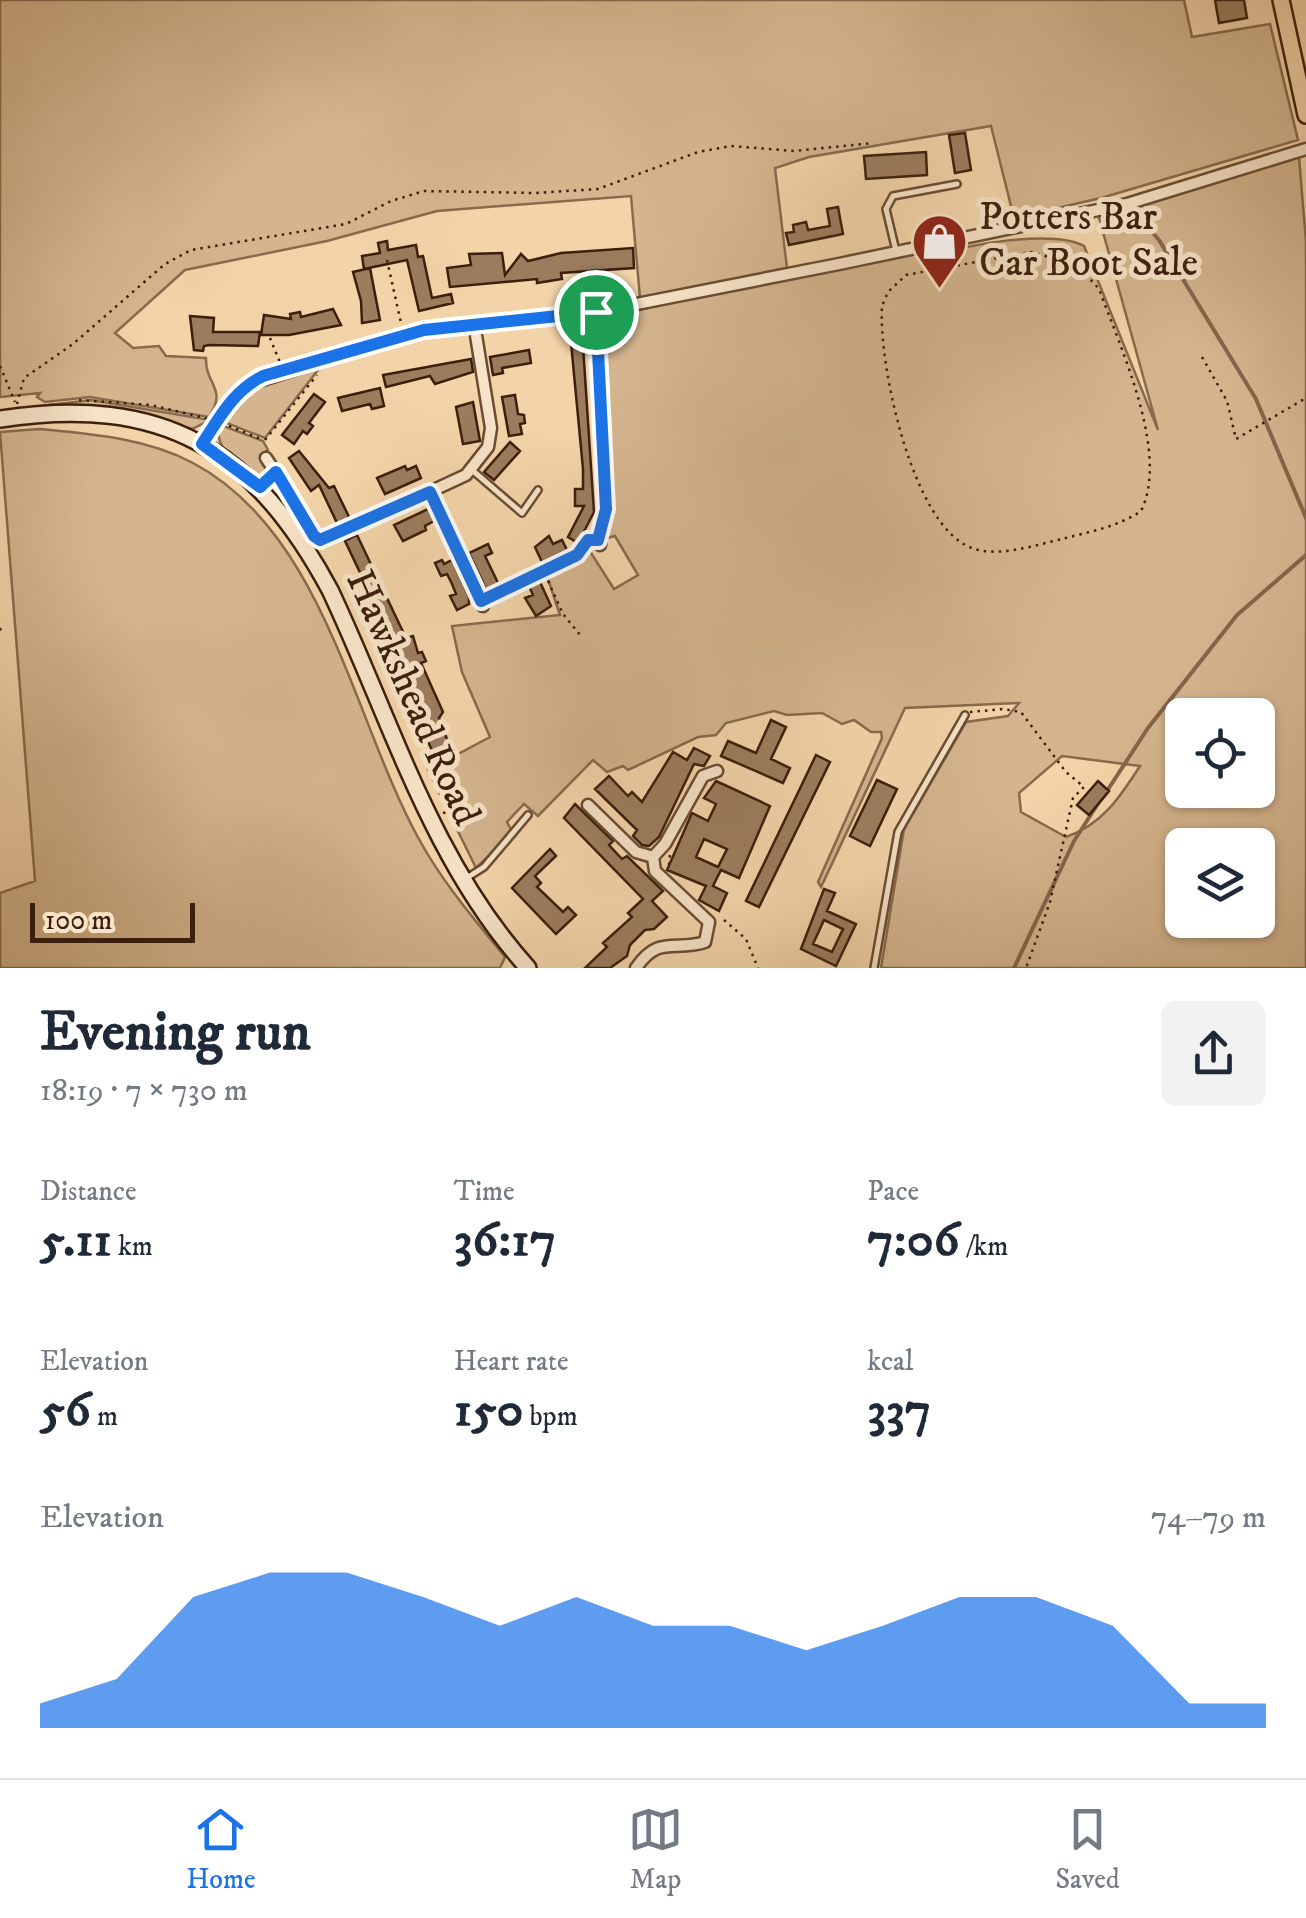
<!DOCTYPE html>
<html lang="en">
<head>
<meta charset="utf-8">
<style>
  :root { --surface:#fff; --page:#f2f2f3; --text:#1f2937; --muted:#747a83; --line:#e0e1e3; --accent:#1a73e8 }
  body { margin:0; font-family:"IM FELL DW Pica",serif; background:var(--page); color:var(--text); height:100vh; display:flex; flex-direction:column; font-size:38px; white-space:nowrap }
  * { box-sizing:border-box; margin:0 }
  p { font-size:32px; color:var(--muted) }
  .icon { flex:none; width:55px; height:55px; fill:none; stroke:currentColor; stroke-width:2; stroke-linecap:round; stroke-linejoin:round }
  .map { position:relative; height:968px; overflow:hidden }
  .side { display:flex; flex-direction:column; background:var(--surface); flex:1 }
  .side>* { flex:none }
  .tools { position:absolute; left:1165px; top:698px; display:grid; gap:20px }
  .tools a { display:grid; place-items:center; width:110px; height:110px; border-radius:15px; background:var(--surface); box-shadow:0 2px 8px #0004; font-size:50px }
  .scale { position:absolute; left:30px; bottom:25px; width:165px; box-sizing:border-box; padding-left:10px; border:5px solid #3c1f0c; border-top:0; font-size:28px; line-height:35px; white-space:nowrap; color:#3c1f0c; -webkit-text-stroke:8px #f7e3c7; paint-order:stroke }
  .pin { position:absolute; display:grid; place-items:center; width:85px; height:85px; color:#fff; margin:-42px; border:5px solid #fff; border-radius:50%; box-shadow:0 2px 10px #0007 }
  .round { display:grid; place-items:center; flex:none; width:105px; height:105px; border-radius:15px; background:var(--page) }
  .summary { display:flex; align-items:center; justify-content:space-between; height:170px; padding:0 40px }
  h1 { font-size:55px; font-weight:700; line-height:75px }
  .stats { display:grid; grid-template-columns:repeat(3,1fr); gap:15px; height:170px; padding:10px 40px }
  .stats div { display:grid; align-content:center }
  .stats b { font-size:50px; font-weight:700 }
  .stats small { font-size:28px; font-weight:400 }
  .stats p { font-size:28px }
  .chart { height:280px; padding:20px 40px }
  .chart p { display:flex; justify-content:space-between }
  .chart svg { width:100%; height:180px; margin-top:10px; fill:var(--accent); opacity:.7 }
  .menu { display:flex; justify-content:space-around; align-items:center; height:140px; border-top:2px solid var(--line); background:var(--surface); font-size:28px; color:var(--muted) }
  .menu a { display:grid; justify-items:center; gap:5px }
  .menu .selected { color:var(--accent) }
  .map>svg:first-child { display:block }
  .green { fill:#d4b58e; stroke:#886a4d; stroke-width:2.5; fill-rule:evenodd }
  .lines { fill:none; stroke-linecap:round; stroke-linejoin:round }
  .stream { stroke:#85664a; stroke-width:4 }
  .building { fill:#9b7d5e; stroke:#3c1f0c; stroke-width:2.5; fill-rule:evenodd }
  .lane-casing { stroke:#6a4c33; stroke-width:10 }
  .street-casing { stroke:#6a4c33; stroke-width:15 }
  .secondary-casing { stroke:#3c1f0c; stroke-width:20 }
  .primary-casing { stroke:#3c1f0c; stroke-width:20 }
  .path { stroke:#3c1f0c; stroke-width:2.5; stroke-dasharray:2.5 5; stroke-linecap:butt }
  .lane { stroke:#f7e3c7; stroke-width:5 }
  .street { stroke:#f7e3c7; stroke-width:10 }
  .secondary { stroke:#f7e3c7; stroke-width:15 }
  .primary { stroke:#f3d4a9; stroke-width:15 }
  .route-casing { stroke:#fff; stroke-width:20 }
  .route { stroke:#1a73e8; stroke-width:12 }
  .labels { text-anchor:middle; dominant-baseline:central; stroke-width:10; stroke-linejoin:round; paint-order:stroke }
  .poi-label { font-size:40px; fill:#3c1f0c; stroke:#f7e3c7; text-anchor:start }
  .street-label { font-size:40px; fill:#3c1f0c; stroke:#f7e3c7 }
</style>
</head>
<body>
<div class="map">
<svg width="1306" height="968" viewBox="0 0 1306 968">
  <rect width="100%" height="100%" fill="#f3d4a9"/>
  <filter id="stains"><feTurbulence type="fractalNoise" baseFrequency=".002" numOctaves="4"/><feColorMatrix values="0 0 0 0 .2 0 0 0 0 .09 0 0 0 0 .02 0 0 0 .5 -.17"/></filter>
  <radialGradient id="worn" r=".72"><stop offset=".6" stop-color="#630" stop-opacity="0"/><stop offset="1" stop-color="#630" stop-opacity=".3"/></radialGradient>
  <path class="green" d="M 0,0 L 1184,0 L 1192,37 L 1270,24 L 1298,140 L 1101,198 L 1014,218 L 991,126 L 809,157 L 775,168 L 787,268 L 640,298 L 631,196 L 437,211 L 327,241 L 185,270 L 115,333 L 133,348 L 159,346 L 166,356 L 206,358 C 205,385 228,388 209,417 L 90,397 L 45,402 L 37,397 L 40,393 L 0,397 Z
    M 1290,157 L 1299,157 L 1306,242 L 1306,968 L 881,968 L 904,829 L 966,722 L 1008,716 L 1019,703 L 905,708 L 821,887 L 818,882 L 882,738 L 881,732 L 871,732 L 854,720 L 842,724 L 822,713 L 787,715 L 774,711 L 726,723 L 716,735 L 698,737 L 628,770 L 623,766 L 607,772 L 593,760 L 538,816 L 524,804 L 507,822 L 513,833 L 476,868 L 428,770 L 490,737 L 462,672 L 452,626 L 560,615 L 546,573 L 579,556 L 586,545 L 614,589 L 638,575 L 615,536 L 607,538 L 604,534 L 613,497 L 602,332 L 605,317 L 927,248 L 931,258 C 962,243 1055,230 1084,246 L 1158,430 L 1098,214 ZM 1182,715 L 1258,715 L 1258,790 L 1182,790 ZM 1062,756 L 1140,766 C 1120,797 1102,825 1066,837 L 1021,812 L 1019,793 ZM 1182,845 L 1258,845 L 1258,920 L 1182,920 Z
    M 317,366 L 318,370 L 265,438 L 224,422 C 247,386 278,379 317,366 Z
    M 91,400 L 210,420 L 192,429 L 151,417 L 24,408 Z
    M 221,425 L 263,441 L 268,450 L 260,455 L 266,467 L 263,475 L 257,475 C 241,461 210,449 221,425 Z
    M 39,429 C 91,434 146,438 193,463 C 325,533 353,721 420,841 C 443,883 475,920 505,957 L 500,968 L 0,968 L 0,893 L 35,881 L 0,432 Z"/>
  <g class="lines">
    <path class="stream" d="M 1131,207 L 1159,240 L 1256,399 L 1306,518
      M 1107,791 L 1148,728 L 1237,615 L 1306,555
      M 1014,968 L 1074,841 L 1101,799"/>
  </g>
  <path class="building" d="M 1215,0 L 1244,0 L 1247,18 L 1219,23 Z
    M 965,133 L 971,170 L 955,173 L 949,135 Z
    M 926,152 L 927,175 L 866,179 L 864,156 Z
    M 838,207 L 843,234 L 789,245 L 786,233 L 794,232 L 793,225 L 806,222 L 808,230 L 830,226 L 827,209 Z
    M 387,241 L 388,250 L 416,245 L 418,257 L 423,256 L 432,298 L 451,294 L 453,303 L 419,311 L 407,260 L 364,269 L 362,256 L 380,253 L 378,243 Z
    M 633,248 L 634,268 L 561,273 L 562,279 L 537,283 L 537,279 L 450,287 L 447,268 L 471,265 L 469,254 L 502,253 L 505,275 L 521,254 L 528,261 L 561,253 Z
    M 370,268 L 380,320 L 362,323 L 361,301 L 353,272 Z
    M 333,309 L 341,325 L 289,335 L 261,335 L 264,315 L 291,319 L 290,314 L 300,312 L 301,317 Z
    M 190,316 L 214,318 L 213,332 L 260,332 L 258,346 L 209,345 L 204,346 L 203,351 L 194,350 Z
    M 582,331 L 594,512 L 578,543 L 568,537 L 584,506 L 575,506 L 575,489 L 583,489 L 583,469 L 570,332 Z
    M 529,350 L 531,363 L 502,368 L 503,373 L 493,375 L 490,357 Z
    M 471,359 L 473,372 L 435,384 L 430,376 L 386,387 L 383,375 Z
    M 380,388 L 384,406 L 372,409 L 370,404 L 342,411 L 338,398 Z
    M 314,394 L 325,402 L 309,423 L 313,426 L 307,434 L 303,431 L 294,444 L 282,435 Z
    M 515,395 L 518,414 L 524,415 L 525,423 L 520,424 L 522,434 L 509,436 L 502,397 Z
    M 473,402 L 480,441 L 463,444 L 456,407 Z
    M 510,442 L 520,451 L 494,480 L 484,472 Z
    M 299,451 L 329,488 L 334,486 L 350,519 L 338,525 L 319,485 L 311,491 L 289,458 Z
    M 405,466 L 407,470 L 416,466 L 421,478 L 385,494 L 377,478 Z
    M 428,509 L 434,521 L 425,526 L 426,530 L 403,541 L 394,525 Z
    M 357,535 L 406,638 L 413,636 L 418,653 L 422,652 L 426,661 L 421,663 L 443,712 L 439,718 L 450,747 L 447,748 L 450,755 L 437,761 L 418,720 L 427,716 L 406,671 L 403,672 L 394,655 L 394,644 L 345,541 Z
    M 549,536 L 553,544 L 562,540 L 567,550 L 542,562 L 535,547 Z
    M 488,544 L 492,553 L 485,556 L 498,583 L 486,589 L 469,553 Z
    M 442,560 L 444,564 L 452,560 L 469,597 L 469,604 L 457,610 L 450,596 L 456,594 L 452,584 L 447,574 L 441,576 L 435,563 Z
    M 540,582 L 551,606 L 536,616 L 525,598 L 533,595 L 529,586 Z
    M 771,720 L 786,727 L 771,759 L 790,768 L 783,783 L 721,756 L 728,741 L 756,753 Z
    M 694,748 L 710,756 L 704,766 L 694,764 L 659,837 L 649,846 L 642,845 L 633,836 L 637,830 L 595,789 L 609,776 L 628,796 L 632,792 L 642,802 L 673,752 L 687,760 Z
    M 816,755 L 830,762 L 759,907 L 746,901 Z
    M 877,780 L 897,789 L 870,846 L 850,836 Z
    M 716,781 L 770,806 L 739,878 L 721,870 L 713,886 L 727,893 L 719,911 L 699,900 L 706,886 L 667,870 L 692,813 L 708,821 L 716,804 L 704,798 ZM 704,839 L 727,849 L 718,867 L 696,857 Z
    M 1098,781 L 1109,791 L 1089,815 L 1077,805 Z
    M 575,804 L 613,841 L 609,845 L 622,859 L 627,856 L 663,891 L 652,901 L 667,917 L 654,929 L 645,930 L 630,945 L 627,956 L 610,968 L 585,968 L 607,947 L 603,943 L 632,917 L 628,913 L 643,899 L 564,818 Z
    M 550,849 L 556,856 L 535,876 L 541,883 L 537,887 L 563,912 L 568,907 L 576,915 L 556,934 L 512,888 Z
    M 824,889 L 835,893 L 827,911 L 856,924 L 836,966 L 801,949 ZM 824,920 L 843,929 L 832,952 L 813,944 Z"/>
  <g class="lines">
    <defs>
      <path id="lane" d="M 934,246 L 938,267
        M 896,251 L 886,209 L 893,196 L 957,184
        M 472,470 L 522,513 L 538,490
        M 465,879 L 484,867 L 528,815
        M 874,968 L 898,832 L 965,715"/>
      <path id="street" d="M 596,312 L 606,482 L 600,545
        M 203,444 L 244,386 L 404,334 L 596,312 L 839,264 L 1127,204 L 1306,149
        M 266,458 L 276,473
        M 260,487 L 276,473 L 314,536 L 326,540 L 466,475 L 488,447 L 491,428 L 474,323
        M 430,492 L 483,606
        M 588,805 L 636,852 L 653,857
        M 653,857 L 665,844 L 703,776 L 717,771
        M 636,968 C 659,934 675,952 705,942 L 709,922 L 655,871 L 653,857"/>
      <path id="secondary" d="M 0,419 C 163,394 254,449 330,590 C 391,719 431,861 528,968"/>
      <path id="primary" d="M 1281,0 L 1306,115"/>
    </defs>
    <use href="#lane" class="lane-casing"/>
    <use href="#street" class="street-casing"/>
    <use href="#secondary" class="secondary-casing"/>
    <use href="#primary" class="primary-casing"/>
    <path class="path" d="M 1030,252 C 1057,258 1081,267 1099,289 C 1120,347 1170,453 1141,511 C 1118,527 1088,532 1062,539 C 1036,545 997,558 972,548 C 912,527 878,362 882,306 L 888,292 L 906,275 Z
      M 387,260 L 401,323
      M 270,338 L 281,365
      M 1202,357 L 1227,401 L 1236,439 L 1306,398
      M 0,366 L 15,402
      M 79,400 L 151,405 L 209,419
      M 17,404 L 24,378 L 73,344 L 165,264 L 191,250 L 346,224 L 391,201 L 424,191 L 535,193 L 598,189 L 698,152 L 731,146 L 794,151 L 873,143
      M 229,426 L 263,440
      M 265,440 L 317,375
      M 545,574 L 563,614 L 581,636
      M 491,597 L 577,555 L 591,540
      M 0,628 L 1,631
      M 970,712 L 1003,709 L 1021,712 L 1066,772 L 1084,787 L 1073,798 L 1050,902 L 1026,968
      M 443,813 L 461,809
      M 669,865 L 670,854
      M 724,920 L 746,939 L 758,968"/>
    <use href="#lane" class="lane"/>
    <use href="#street" class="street"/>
    <use href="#secondary" class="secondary"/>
    <use href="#primary" class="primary"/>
  </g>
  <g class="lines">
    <defs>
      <path id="route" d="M 596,312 L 606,509 L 598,540 L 588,540 L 577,555 L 481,601 L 430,492 L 320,540 L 314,536 L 276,472 L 260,487 L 202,444 C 220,417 233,391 263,376 L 424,330 Z"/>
    </defs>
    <use href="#route" class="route-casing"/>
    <use href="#route" class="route"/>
  </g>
  <defs>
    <symbol id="shop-pin" viewBox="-11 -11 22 30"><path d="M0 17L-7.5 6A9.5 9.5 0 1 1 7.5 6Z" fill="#8f2418" stroke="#f7e3c7"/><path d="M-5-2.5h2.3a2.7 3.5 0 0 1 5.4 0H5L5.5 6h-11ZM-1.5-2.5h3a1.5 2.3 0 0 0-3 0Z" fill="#fff"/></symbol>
  </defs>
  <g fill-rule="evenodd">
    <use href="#shop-pin" x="908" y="210" width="63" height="86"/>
  </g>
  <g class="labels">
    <g class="poi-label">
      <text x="979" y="218">Potters Bar<tspan x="979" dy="46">Car Boot Sale</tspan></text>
    </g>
    <g class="street-label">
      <text transform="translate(412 698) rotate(66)">Hawkshead Road</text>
    </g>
  </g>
  <rect width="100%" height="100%" filter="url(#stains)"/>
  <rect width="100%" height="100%" fill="url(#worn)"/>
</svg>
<div class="tools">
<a><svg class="icon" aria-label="locate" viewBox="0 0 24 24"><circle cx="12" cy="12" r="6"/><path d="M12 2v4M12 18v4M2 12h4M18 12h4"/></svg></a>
<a><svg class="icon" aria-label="layers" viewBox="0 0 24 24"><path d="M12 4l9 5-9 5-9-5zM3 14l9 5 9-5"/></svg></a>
</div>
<div class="scale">100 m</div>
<div class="pin" style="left:596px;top:312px;background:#1e9e55"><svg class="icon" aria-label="arrive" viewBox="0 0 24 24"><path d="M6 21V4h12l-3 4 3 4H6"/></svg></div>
</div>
<section class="side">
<div class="summary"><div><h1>Evening run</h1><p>18:19 · 7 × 730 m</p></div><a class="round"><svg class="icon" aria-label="share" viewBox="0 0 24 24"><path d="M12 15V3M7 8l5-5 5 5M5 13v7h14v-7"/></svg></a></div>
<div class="stats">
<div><p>Distance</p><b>5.11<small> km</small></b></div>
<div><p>Time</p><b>36:17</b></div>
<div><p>Pace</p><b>7:06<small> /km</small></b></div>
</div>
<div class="stats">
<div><p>Elevation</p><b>56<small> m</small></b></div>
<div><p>Heart rate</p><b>150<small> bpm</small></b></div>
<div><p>kcal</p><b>337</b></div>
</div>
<div class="chart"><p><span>Elevation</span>74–79 m</p>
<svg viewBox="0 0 160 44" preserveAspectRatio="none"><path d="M0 44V38L10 32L20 12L30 6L40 6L50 12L60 19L70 12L80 19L90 19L100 25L110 19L120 12L130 12L140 19L150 38L160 38V44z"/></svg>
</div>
</section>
<nav class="menu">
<a class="selected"><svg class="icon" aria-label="home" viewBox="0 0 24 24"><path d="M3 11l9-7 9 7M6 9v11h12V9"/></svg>Home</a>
<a><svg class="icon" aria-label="map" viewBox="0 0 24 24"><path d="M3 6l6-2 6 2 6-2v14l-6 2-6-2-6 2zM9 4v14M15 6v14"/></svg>Map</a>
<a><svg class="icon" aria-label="saved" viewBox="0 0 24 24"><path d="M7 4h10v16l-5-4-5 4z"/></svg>Saved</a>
</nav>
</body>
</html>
